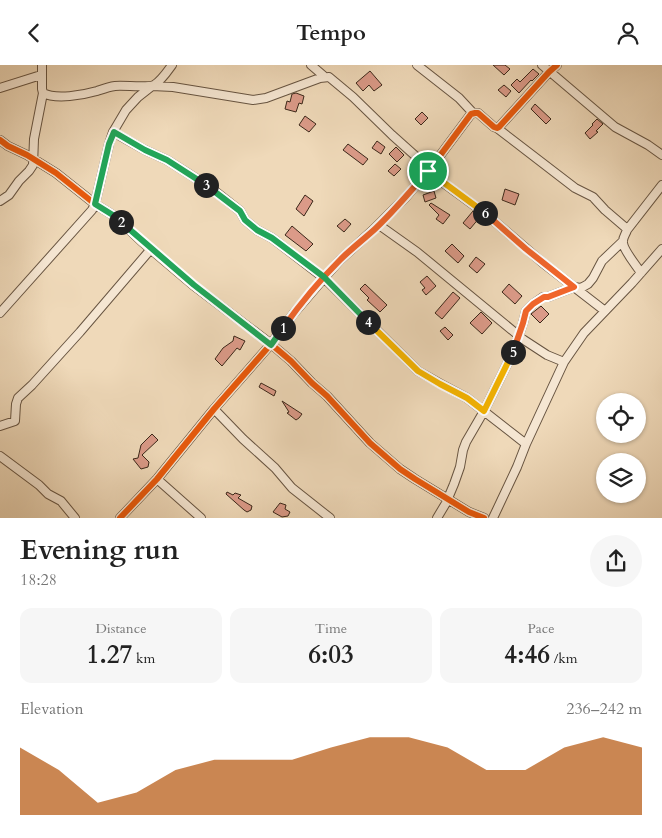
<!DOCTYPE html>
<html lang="en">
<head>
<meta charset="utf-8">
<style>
  :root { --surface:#fff; --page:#f6f6f6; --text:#222; --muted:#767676; --accent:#b45309 }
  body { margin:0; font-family:Cardo,serif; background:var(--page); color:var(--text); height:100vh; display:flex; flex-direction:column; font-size:19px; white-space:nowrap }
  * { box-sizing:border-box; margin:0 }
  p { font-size:16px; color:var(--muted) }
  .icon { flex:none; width:28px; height:28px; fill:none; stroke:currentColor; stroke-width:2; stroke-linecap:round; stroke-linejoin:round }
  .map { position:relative; height:453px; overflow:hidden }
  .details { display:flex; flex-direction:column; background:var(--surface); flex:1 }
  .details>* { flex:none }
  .buttons { position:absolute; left:596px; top:328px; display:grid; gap:10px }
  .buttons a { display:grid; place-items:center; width:50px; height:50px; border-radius:50%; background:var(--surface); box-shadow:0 1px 4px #0004; font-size:25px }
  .pin { position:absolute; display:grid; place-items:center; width:42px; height:42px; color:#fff; margin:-21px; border:2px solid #fff; border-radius:50%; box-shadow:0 1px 5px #0007 }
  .km { position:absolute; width:25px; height:25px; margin:-12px; border-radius:50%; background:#222; color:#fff; font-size:14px; line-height:25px; text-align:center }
  .round { display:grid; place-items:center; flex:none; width:52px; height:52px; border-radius:26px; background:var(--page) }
  .summary { display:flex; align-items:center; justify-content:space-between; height:85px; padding:0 20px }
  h1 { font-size:28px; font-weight:800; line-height:38px }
  .metrics { display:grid; grid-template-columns:repeat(3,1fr); gap:8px; height:85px; padding:5px 20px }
  .metrics div { display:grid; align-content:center; border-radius:12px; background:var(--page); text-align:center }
  .metrics b { font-size:25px; font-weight:800 }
  .metrics small { font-size:14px; font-weight:400 }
  .metrics p { font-size:14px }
  .chart { height:140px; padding:10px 20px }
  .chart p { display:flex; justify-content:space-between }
  .chart svg { width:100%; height:90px; margin-top:5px; fill:var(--accent); opacity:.7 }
  header { display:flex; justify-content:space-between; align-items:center; height:65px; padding:0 20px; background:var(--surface); font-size:22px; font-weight:800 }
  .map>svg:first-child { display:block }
  .building { fill:#db9a88; stroke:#3a2719 }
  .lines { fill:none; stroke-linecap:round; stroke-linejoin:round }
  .minor-casing { stroke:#675441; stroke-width:10 }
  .minor { stroke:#f5e6d2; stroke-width:8 }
  .cycleway-casing { stroke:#f5e6d2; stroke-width:9 }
  .cycleway { stroke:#e8590c; stroke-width:6 }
  .split-1-casing { stroke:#fff; stroke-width:10 }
  .split-2-casing { stroke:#fff; stroke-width:10 }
  .split-3-casing { stroke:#fff; stroke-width:10 }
  .split-4-casing { stroke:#fff; stroke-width:10 }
  .split-5-casing { stroke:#fff; stroke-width:10 }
  .split-6-casing { stroke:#fff; stroke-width:10 }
  .split-7-casing { stroke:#fff; stroke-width:10 }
  .split-1 { stroke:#f0652b; stroke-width:6 }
  .split-2 { stroke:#22a559; stroke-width:6 }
  .split-3 { stroke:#22a559; stroke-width:6 }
  .split-4 { stroke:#22a559; stroke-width:6 }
  .split-5 { stroke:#f5b400; stroke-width:6 }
  .split-6 { stroke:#f0652b; stroke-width:6 }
  .split-7 { stroke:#f5b400; stroke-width:6 }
</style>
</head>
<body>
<header><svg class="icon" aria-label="back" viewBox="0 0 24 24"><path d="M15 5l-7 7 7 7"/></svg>Tempo<svg class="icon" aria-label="person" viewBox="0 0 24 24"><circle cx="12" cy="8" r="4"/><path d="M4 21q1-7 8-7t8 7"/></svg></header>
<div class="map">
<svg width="662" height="453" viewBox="0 0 662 453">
  <rect width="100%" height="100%" fill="#efd9b9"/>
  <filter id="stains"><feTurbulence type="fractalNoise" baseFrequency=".004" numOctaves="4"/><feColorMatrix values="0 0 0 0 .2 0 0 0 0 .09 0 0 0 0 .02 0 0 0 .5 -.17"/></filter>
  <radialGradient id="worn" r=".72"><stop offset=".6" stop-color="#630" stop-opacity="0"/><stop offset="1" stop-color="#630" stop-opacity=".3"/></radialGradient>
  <path class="building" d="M 493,0 L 505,0 L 510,4 L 504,10 Z
    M 533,4 L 539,9 L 532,16 L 531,15 L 519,28 L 511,20 L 517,14 L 520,17 Z
    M 370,6 L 382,20 L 374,26 L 369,20 L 363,26 L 356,18 Z
    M 504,20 L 511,26 L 506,32 L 498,25 Z
    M 296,28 L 304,31 L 302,39 L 299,38 L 296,47 L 285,44 L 287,36 L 290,37 L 292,29 Z
    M 535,39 L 551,54 L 546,59 L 531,44 Z
    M 422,47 L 428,53 L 421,60 L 415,54 Z
    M 305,51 L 316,59 L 309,67 L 299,60 Z
    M 597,54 L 603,59 L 596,66 L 598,67 L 590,74 L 585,68 L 593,60 L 592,59 Z
    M 377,76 L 385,82 L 381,89 L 372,83 Z
    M 348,79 L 368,94 L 363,100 L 343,85 Z
    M 396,82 L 404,90 L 397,97 L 389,89 Z
    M 395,99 L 401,104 L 394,111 L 388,106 Z
    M 505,124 L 519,129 L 515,140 L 502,135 Z
    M 434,126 L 436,133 L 425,137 L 423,130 Z
    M 305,130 L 313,136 L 304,151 L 296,144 Z
    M 431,138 L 450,150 L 443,159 L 436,154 L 439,150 L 429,140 Z
    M 473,146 L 480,152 L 470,164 L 463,158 Z
    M 345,154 L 351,159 L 344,167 L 337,161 Z
    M 292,161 L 313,179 L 306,186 L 285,170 Z
    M 452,179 L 464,191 L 458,198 L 445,186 Z
    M 476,192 L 485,199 L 477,208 L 469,201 Z
    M 427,211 L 436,221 L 426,230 L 422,225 L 425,223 L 420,217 Z
    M 365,219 L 387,240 L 380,247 L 367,235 L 369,233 L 360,224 Z
    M 509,219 L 522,231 L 515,239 L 502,227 Z
    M 453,227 L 460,233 L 442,254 L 435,248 Z
    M 541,241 L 549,249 L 540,258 L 531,249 Z
    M 481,247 L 492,258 L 482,269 L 470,258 Z
    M 445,262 L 453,270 L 448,275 L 440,266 Z
    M 234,271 L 245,276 L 240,285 L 237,283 L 222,301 L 215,294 L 223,283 L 233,276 Z
    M 261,318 L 276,326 L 274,331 L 259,322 Z
    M 282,336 L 302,349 L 299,353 L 296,355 L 287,348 L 289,347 Z
    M 152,369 L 158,375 L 142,390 L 149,397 L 148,402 L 141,404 L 133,394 L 138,393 L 141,380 Z
    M 227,427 L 233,430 L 235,428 L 241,430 L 238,433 L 252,441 L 251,445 L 247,447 L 244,445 L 226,429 Z
    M 280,438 L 286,440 L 285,444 L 290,447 L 288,451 L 282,452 L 273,447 Z"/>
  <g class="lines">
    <defs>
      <path id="minor" d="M 311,0 L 325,12
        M 417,0 L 459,33 L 473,48
        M 542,0 L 615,62 L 648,80 L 662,90
        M 42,9 L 42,24 L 43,28 C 56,35 83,30 97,26 C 103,24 108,22 115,21 C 124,20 147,23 154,20 C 161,16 167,7 172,0
        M 0,23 L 41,10 L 42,9 L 42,0
        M 497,63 L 575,123 L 593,132 L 605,145 L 626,163 L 627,165 C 626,169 622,173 623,178 C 624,186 636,200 641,208
        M 113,67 L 145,85 L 167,95 L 211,123 L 240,146 L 245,155 L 257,165 L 272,173 L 324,213 L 418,306 L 441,319 L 467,333 L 526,379
        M 0,75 L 8,81 L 27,90 L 56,108 L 95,139 L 116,152 L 141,176 L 193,220 L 271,279 L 291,296 L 312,318 L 327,331 L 370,378 L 400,404 L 415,414 L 469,447 L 484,453
        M 427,106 L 486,149 L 543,198 L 605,246
        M 0,136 L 9,130 L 19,116 L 29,106 L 33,100 L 34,74 L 43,28
        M 379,160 L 417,187 L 524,275 L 547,290 L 564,297
        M 627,165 L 662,120
        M 0,248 L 92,145 L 95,139 L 109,79 L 113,67 L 126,45 L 138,32 L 152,21 L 173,22 L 253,35 L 266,33 L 320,13 L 329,12 L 353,32 L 392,70 L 430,104
        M 214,344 L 243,374 L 275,403 L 292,423 L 330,453
        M 0,361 L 15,356 L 16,339 L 18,333 L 32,320 L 80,267 L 151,184
        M 0,391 L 39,420 L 48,429 L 61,436 L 75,453
        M 157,414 L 201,453
        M 120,453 L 157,414 L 214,344 L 271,279 L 294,248 L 324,213 L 340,195 L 373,165 L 405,133 L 433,100 L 471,49 L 475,48 L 478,48 L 494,62 L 497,63 L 499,62 L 549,7 L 557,0
        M 437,453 L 446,438 L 454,419 L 460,402 L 463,385 L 466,377 L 484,346 L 514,285 L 523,258 L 526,246 L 533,239 L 543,232 L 548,232 L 574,222 L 581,223 L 588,219 L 593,213 L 602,196 L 623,176
        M 493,453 L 517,402 L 526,379 L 564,297 L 584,268 L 632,218 L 662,184"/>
    </defs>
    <use href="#minor" class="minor-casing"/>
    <use href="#minor" class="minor"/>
    <defs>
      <path id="cycleway" d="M 0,75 L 8,81 L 27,90 L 56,108 L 95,139 L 116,152 L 141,176 L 193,220 L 271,279 L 291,296 L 312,318 L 327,331 L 370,378 L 400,404 L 415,414 L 469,447 L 484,453
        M 120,453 L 157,414 L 214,344 L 271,279 L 294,248 L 324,213 L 340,195 L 373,165 L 405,133 L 433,100 L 471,49 L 475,48 L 478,48 L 494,62 L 497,63 L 499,62 L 549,7 L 557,0"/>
    </defs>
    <use href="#cycleway" class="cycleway-casing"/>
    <use href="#cycleway" class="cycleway"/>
  </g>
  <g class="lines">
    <defs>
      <path id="split-1" d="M 283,263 C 300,239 319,216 340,195 C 351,184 364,174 375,164 C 394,146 411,126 428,106"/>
      <path id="split-2" d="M 121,157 L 194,220 L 271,280 L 283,263"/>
      <path id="split-3" d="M 121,157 L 116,152 L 95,139 L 109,79 L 114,67 L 145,85 L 167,95 L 206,120"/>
      <path id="split-4" d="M 206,120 L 240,146 L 245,155 L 257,165 L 272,173 L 324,212 L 368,257"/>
      <path id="split-5" d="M 368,257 L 418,306 L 440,319 L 467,333 L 484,346 L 513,287"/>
      <path id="split-6" d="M 485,148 L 526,184 L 574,222 L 548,232 L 544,232 L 533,239 L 526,246 L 523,258 L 513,287"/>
      <path id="split-7" d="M 428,106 L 485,148"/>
    </defs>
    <use href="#split-1" class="split-1-casing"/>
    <use href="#split-2" class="split-2-casing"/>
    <use href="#split-3" class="split-3-casing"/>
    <use href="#split-4" class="split-4-casing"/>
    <use href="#split-5" class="split-5-casing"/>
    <use href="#split-6" class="split-6-casing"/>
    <use href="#split-7" class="split-7-casing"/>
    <use href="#split-1" class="split-1"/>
    <use href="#split-2" class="split-2"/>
    <use href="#split-3" class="split-3"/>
    <use href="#split-4" class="split-4"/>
    <use href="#split-5" class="split-5"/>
    <use href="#split-6" class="split-6"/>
    <use href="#split-7" class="split-7"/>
  </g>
  <rect width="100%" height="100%" filter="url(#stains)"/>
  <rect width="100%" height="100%" fill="url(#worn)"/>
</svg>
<div class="buttons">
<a><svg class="icon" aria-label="locate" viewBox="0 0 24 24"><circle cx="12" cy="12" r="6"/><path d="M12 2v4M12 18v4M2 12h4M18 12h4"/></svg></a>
<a><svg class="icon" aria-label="layers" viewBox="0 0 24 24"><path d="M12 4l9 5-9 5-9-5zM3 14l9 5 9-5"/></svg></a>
</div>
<div class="pin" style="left:428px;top:106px;background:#1e9e55"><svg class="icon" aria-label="arrive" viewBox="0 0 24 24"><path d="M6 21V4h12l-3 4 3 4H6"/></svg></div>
<b class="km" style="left:283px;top:263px">1</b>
<b class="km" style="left:121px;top:157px">2</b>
<b class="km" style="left:206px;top:120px">3</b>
<b class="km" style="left:368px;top:257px">4</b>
<b class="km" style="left:513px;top:287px">5</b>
<b class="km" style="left:485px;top:148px">6</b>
</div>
<section class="details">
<div class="summary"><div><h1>Evening run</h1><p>18:28</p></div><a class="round"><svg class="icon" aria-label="share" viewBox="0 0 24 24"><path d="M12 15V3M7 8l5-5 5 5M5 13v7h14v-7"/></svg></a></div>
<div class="metrics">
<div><p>Distance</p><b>1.27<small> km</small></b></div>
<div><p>Time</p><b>6:03</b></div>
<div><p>Pace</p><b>4:46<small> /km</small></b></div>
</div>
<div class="chart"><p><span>Elevation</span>236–242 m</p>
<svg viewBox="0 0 160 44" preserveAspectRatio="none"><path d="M0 44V11L10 22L20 38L30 33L40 22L50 17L60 17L70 17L80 11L90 6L100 6L110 11L120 22L130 22L140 11L150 6L160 11V44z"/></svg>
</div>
</section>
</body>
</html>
